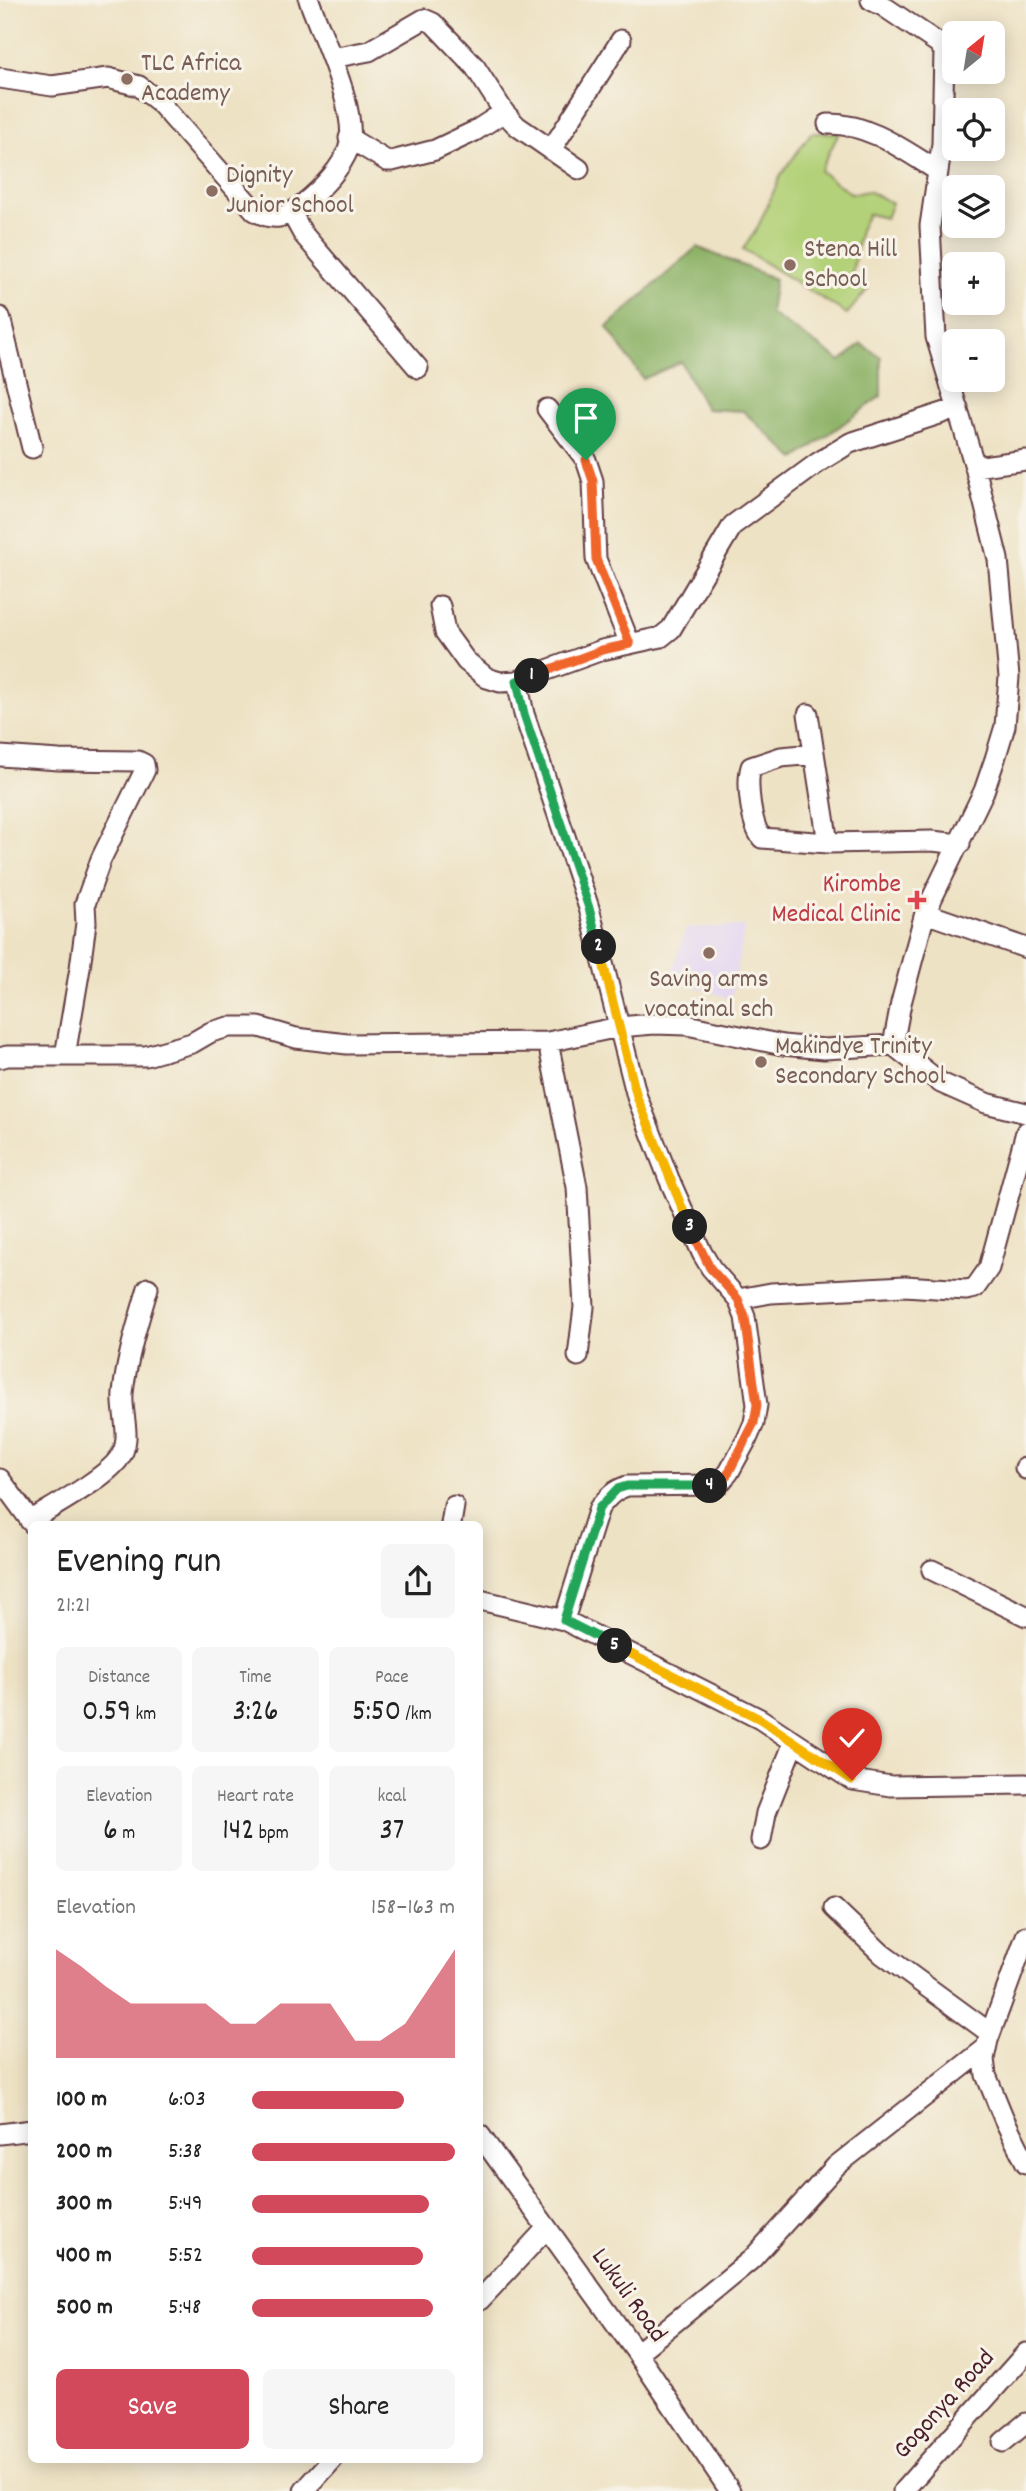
<!DOCTYPE html>
<html lang="en">
<head>
<meta charset="utf-8">
<style>
  :root { --surface:#fff; --page:#f6f6f6; --text:#222; --muted:#767676; --accent:#d1495b }
  body { margin:0; font-family:Dekko,sans-serif; background:var(--page); color:var(--text); height:100vh; display:flex; flex-direction:column; font-size:26px; white-space:nowrap }
  * { box-sizing:border-box; margin:0 }
  p { font-size:23px; color:var(--muted) }
  .icon { flex:none; width:38px; height:38px; fill:none; stroke:currentColor; stroke-width:2; stroke-linecap:round; stroke-linejoin:round }
  .map { position:relative; flex:1; overflow:hidden }
  .details { position:absolute; left:28px; top:1521px; width:455px; height:942px; display:flex; flex-direction:column; background:var(--surface); border-radius:10px; box-shadow:0 4px 18px #0003 }
  .details>* { flex:none }
  .needle { width:46px; rotate:30deg }
  .controls { position:absolute; left:942px; top:21px; display:grid; gap:14px }
  .controls a { display:grid; place-items:center; width:63px; height:63px; border-radius:10px; background:var(--surface); box-shadow:0 4px 18px #0003; font-size:35px }
  .pin { position:absolute; display:grid; place-items:center; width:60px; height:60px; color:#fff; margin:-72px -30px; border-radius:50% 50% 50% 0; rotate:-45deg; box-shadow:0 0 7px #0007 }
  .pin .icon { rotate:45deg }
  .km { position:absolute; width:35px; height:35px; margin:-18px; border-radius:50%; background:#222; color:#fff; font-size:19px; line-height:35px; text-align:center }
  .round { display:grid; place-items:center; flex:none; width:74px; height:74px; border-radius:10px; background:var(--page) }
  .summary { display:flex; align-items:center; justify-content:space-between; height:119px; padding:0 28px }
  h1 { font-size:38px; font-weight:600; line-height:52px }
  .figures { display:grid; grid-template-columns:repeat(3,1fr); gap:10px; height:119px; padding:7px 28px }
  .figures div { display:grid; align-content:center; border-radius:10px; background:var(--page); text-align:center }
  .figures b { font-size:30px; font-weight:600 }
  .figures small { font-size:19px; font-weight:400 }
  .figures p { font-size:19px }
  .chart { height:196px; padding:14px 28px }
  .chart p { display:flex; justify-content:space-between }
  .chart svg { width:100%; height:126px; margin-top:7px; fill:var(--accent); opacity:.7 }
  .cta { display:flex; gap:14px; margin-top:auto; padding:14px 28px }
  .cta a { flex:1; height:80px; border-radius:10px; background:var(--accent); color:#fff; font-size:28px; font-weight:600; line-height:80px; text-align:center }
  .cta a+a { background:var(--page); color:var(--text) }
  ul { padding:0 28px; list-style:none; font-size:23px }
  li { display:grid; grid-template-columns:112px 84px 1fr; align-items:center; height:52px }
  li i { height:18px; border-radius:9px; background:var(--accent) }
  .map>svg:first-child { display:block }
  .built { fill:#e2d4f3 }
  .green { fill:#b3d178; stroke:#7e7852; stroke-width:2 }
  .forest { fill:#8eb368; stroke:#6c694a; stroke-width:2 }
  .lines { fill:none; stroke-linecap:round; stroke-linejoin:round }
  .minor-casing { stroke:#633c42; stroke-width:23 }
  .minor { stroke:#fff; stroke-width:19 }
  .split-1-casing { stroke:#fff; stroke-width:14 }
  .split-2-casing { stroke:#fff; stroke-width:14 }
  .split-3-casing { stroke:#fff; stroke-width:14 }
  .split-4-casing { stroke:#fff; stroke-width:14 }
  .split-5-casing { stroke:#fff; stroke-width:14 }
  .split-6-casing { stroke:#fff; stroke-width:14 }
  .split-1 { stroke:#f0652b; stroke-width:9 }
  .split-2 { stroke:#22a559; stroke-width:9 }
  .split-3 { stroke:#f5b400; stroke-width:9 }
  .split-4 { stroke:#f0652b; stroke-width:9 }
  .split-5 { stroke:#22a559; stroke-width:9 }
  .split-6 { stroke:#f5b400; stroke-width:9 }
  .education-dot { fill:#8d6e63; stroke:#f7f3e8; stroke-width:2.5 }
  .health-dot { fill:#e0444e; stroke:#f7f3e8; stroke-width:2.5 }
  .labels { text-anchor:middle; dominant-baseline:central; stroke-width:6; stroke-linejoin:round; paint-order:stroke }
  .education-label { font-size:26px; fill:#785e54; stroke:#f7f3e8; text-anchor:start }
  .health-label { font-size:26px; fill:#be3a42; stroke:#f7f3e8; text-anchor:end }
  .street-label { font-size:26px; fill:#4a1f2b; stroke:#f7f3e8 }
</style>
</head>
<body>
<div class="map">
<svg width="1026" height="2491" viewBox="0 0 1026 2491">
  <rect width="100%" height="100%" fill="#f7f3e8"/>
  <filter id="ink" filterUnits="userSpaceOnUse"><feTurbulence type="fractalNoise" baseFrequency=".0143" numOctaves="2"/><feDisplacementMap in="SourceGraphic" scale="14" xChannelSelector="R" yChannelSelector="G"/><feConvolveMatrix kernelMatrix="1 2 1 2 8 2 1 2 1" color-interpolation-filters="sRGB"/></filter>
  <filter id="wash" filterUnits="userSpaceOnUse"><feTurbulence type="fractalNoise" baseFrequency=".00686" numOctaves="4" result="noise"/><feDisplacementMap in="SourceGraphic" scale="28" xChannelSelector="R" yChannelSelector="G"/><feGaussianBlur stdDeviation="1.57" result="paint"/><feColorMatrix in="noise" values="0 0 0 0 0 0 0 0 0 0 0 0 0 0 0 0 0 1.4 0 .05"/><feComposite in="paint" operator="in"/></filter>
  <g filter="url(#wash)">
    <rect width="100%" height="100%" fill="#eee2c4"/>
    <path class="built" d="M 745,926 L 731,999 L 670,978 L 686,928 Z"/>
    <path class="green" d="M 811,133 L 839,133 L 820,171 L 852,194 L 868,191 L 892,203 L 886,218 L 868,214 L 860,230 L 852,274 L 868,289 L 847,314 L 743,249 L 757,229 L 781,175 Z"/>
    <path class="forest" d="M 697,247 L 775,279 L 770,313 L 841,361 L 861,344 L 881,357 L 881,396 L 795,459 L 743,411 L 706,409 L 681,362 L 643,379 L 607,327 Z"/>
  </g>
  <g filter="url(#ink)">
    <g class="lines">
      <defs>
        <path id="minor" d="M 332,58 L 369,51 L 424,19 L 433,23 L 475,67 L 504,112 L 517,126 L 579,169
          M 0,78 L 52,86 L 108,78 L 139,86 L 159,102 L 255,211 C 273,222 287,218 303,204 C 320,190 339,172 348,150 C 361,115 321,35 309,0
          M 828,124 C 869,123 905,151 938,171
          M 349,138 L 387,161 L 392,161 L 435,150 L 475,131 L 504,112
          M 551,150 L 621,40
          M 292,214 L 303,234 L 418,368
          M 0,317 L 32,448
          M 547,409 L 586,460 L 593,481 L 596,559 L 630,644
          M 975,467 L 1026,460
          M 440,606 L 445,632 L 466,661 L 487,678 L 500,682 L 517,681 L 602,650 L 661,637 L 671,629 L 733,525 L 819,462 L 850,443 L 958,408
          M 517,681 L 524,714 L 589,908 L 637,1097 L 669,1179 L 702,1253 L 711,1268 L 738,1299 L 745,1317 L 757,1405 L 754,1423 L 747,1439 L 729,1472 L 718,1485 L 627,1486 C 614,1490 608,1497 599,1508 L 564,1620
          M 808,714 L 828,843
          M 814,754 L 781,757 L 751,767 C 746,783 751,825 762,838 L 828,843 L 932,841 L 960,844
          M 0,756 L 59,760 L 138,761 L 144,764 L 145,770 L 101,859 L 85,904 L 86,923 L 80,968 L 65,1056
          M 925,913 L 1026,948
          M 548,1042 L 577,1187 L 584,1307 L 578,1356
          M 893,1045 L 941,1083 L 986,1103 L 1026,1113
          M 0,1058 L 7,1056 L 146,1056 L 192,1043 L 211,1032 L 229,1027 L 259,1027 L 296,1038 L 347,1044 L 548,1042 L 619,1027 L 654,1024 L 687,1025 L 783,1045 L 824,1049 L 893,1045 L 901,1003 L 925,913 L 984,791 L 995,759 L 1005,726 L 1009,677 L 998,559 L 975,467 L 936,337 L 930,226 L 942,144 L 944,51 L 938,43 L 883,6 L 871,0
          M 738,1299 L 771,1293 L 905,1286 L 966,1290 L 975,1288 L 989,1268 L 1026,1132
          M 1025,1468 L 1026,1469
          M 0,1479 L 33,1524
          M 30,1521 C 54,1506 102,1480 118,1460 C 134,1440 121,1416 123,1393 C 127,1357 138,1322 148,1288
          M 451,1524 L 454,1506
          M 932,1570 L 1026,1616
          M 480,1600 L 564,1620 L 760,1719 L 852,1780 L 891,1786 L 1026,1784
          M 761,1840 L 766,1813 L 794,1742
          M 834,1908 L 882,1954 L 990,2033
          M 1026,1936 L 988,2040 L 984,2059 L 986,2075 L 1004,2119 L 1026,2163
          M 0,2134 L 32,2130
          M 480,2135 L 637,2353 L 730,2491
          M 480,2300 L 547,2228
          M 637,2353 L 752,2259 L 836,2166 L 986,2048
          M 1003,2442 L 1026,2423
          M 304,2491 L 333,2459
          M 903,2491 L 1026,2353"/>
      </defs>
      <use href="#minor" class="minor-casing"/>
      <use href="#minor" class="minor"/>
    </g>
  </g>
  <g class="lines" filter="url(#ink)">
    <defs>
      <path id="split-1" d="M 532,676 L 602,650 L 630,644 L 596,559 L 593,481 L 586,460"/>
      <path id="split-2" d="M 532,676 L 517,681 L 524,714 L 589,908 L 599,947"/>
      <path id="split-3" d="M 599,947 L 637,1097 L 690,1227"/>
      <path id="split-4" d="M 690,1227 L 710,1268 L 738,1299 L 745,1317 L 757,1405 L 754,1423 L 729,1472 L 723,1481 L 710,1486"/>
      <path id="split-5" d="M 615,1646 L 564,1620 L 599,1508 L 617,1489 L 627,1486 L 710,1486"/>
      <path id="split-6" d="M 615,1646 L 760,1719 L 852,1780"/>
    </defs>
    <use href="#split-1" class="split-1-casing"/>
    <use href="#split-2" class="split-2-casing"/>
    <use href="#split-3" class="split-3-casing"/>
    <use href="#split-4" class="split-4-casing"/>
    <use href="#split-5" class="split-5-casing"/>
    <use href="#split-6" class="split-6-casing"/>
    <use href="#split-1" class="split-1"/>
    <use href="#split-2" class="split-2"/>
    <use href="#split-3" class="split-3"/>
    <use href="#split-4" class="split-4"/>
    <use href="#split-5" class="split-5"/>
    <use href="#split-6" class="split-6"/>
  </g>
  <g class="education-dot">
    <circle cx="127" cy="79" r="7"/>
    <circle cx="212" cy="191" r="7"/>
    <circle cx="790" cy="265" r="7"/>
    <circle cx="709" cy="953" r="7"/>
    <circle cx="761" cy="1062" r="7"/>
  </g>
  <path class="health-dot" d="M913.5 889.5h7v7h7v7h-7v7h-7v-7h-7v-7h7z"/>
  <g class="labels">
    <g class="education-label">
      <text x="141" y="64">TLC Africa<tspan x="141" dy="30">Academy</tspan></text>
      <text x="226" y="176">Dignity<tspan x="226" dy="30">Junior School</tspan></text>
      <text x="804" y="250">Stena Hill<tspan x="804" dy="30">School</tspan></text>
      <text x="709" y="980" text-anchor="middle">Saving arms<tspan x="709" dy="30">vocatinal sch</tspan></text>
      <text x="775" y="1047">Makindye Trinity<tspan x="775" dy="30">Secondary School</tspan></text>
    </g>
    <g class="health-label">
      <text x="901" y="885">Kirombe<tspan x="901" dy="30">Medical Clinic</tspan></text>
    </g>
    <g class="street-label">
      <text transform="translate(628 2296) rotate(54)">Lukuli Road</text>
      <text transform="translate(945 2405) rotate(-48)">Gogonya Road</text>
    </g>
  </g>
</svg>
<div class="controls">
<a><svg class="needle" viewBox="-14 -14 28 28"><path d="M0-13l5 13h-10z" fill="#e53935"/><path d="M0 13l5-13h-10z" fill="#767676"/></svg></a>
<a><svg class="icon" aria-label="locate" viewBox="0 0 24 24"><circle cx="12" cy="12" r="6"/><path d="M12 2v4M12 18v4M2 12h4M18 12h4"/></svg></a>
<a><svg class="icon" aria-label="layers" viewBox="0 0 24 24"><path d="M12 4l9 5-9 5-9-5zM3 14l9 5 9-5"/></svg></a>
<a>+</a>
<a>−</a>
</div>
<div class="pin" style="left:586px;top:460px;background:#1e9e55"><svg class="icon" aria-label="arrive" viewBox="0 0 24 24"><path d="M6 21V4h12l-3 4 3 4H6"/></svg></div>
<div class="pin" style="left:852px;top:1780px;background:#d93025"><svg class="icon" aria-label="check" viewBox="0 0 24 24"><path d="M5 12l5 5 9-10"/></svg></div>
<b class="km" style="left:532px;top:676px">1</b>
<b class="km" style="left:599px;top:947px">2</b>
<b class="km" style="left:690px;top:1227px">3</b>
<b class="km" style="left:710px;top:1486px">4</b>
<b class="km" style="left:615px;top:1646px">5</b>
<section class="details">
<div class="summary"><div><h1>Evening run</h1><p>21:21</p></div><a class="round"><svg class="icon" aria-label="share" viewBox="0 0 24 24"><path d="M12 15V3M7 8l5-5 5 5M5 13v7h14v-7"/></svg></a></div>
<div class="figures">
<div><p>Distance</p><b>0.59<small> km</small></b></div>
<div><p>Time</p><b>3:26</b></div>
<div><p>Pace</p><b>5:50<small> /km</small></b></div>
</div>
<div class="figures">
<div><p>Elevation</p><b>6<small> m</small></b></div>
<div><p>Heart rate</p><b>142<small> bpm</small></b></div>
<div><p>kcal</p><b>37</b></div>
</div>
<div class="chart"><p><span>Elevation</span>158–163 m</p>
<svg viewBox="0 0 160 44" preserveAspectRatio="none"><path d="M0 44V6L10 12L20 19L30 25L40 25L50 25L60 25L70 32L80 32L90 25L100 25L110 25L120 38L130 38L140 32L150 19L160 6V44z"/></svg>
</div>
<ul>
<li><b>100 m</b>6:03<i style="width:75%"></i></li>
<li><b>200 m</b>5:38<i style="width:100%"></i></li>
<li><b>300 m</b>5:49<i style="width:87%"></i></li>
<li><b>400 m</b>5:52<i style="width:84%"></i></li>
<li><b>500 m</b>5:48<i style="width:89%"></i></li>
</ul>
<div class="cta"><a>Save</a><a>Share</a></div>
</section>
</div>
</body>
</html>
